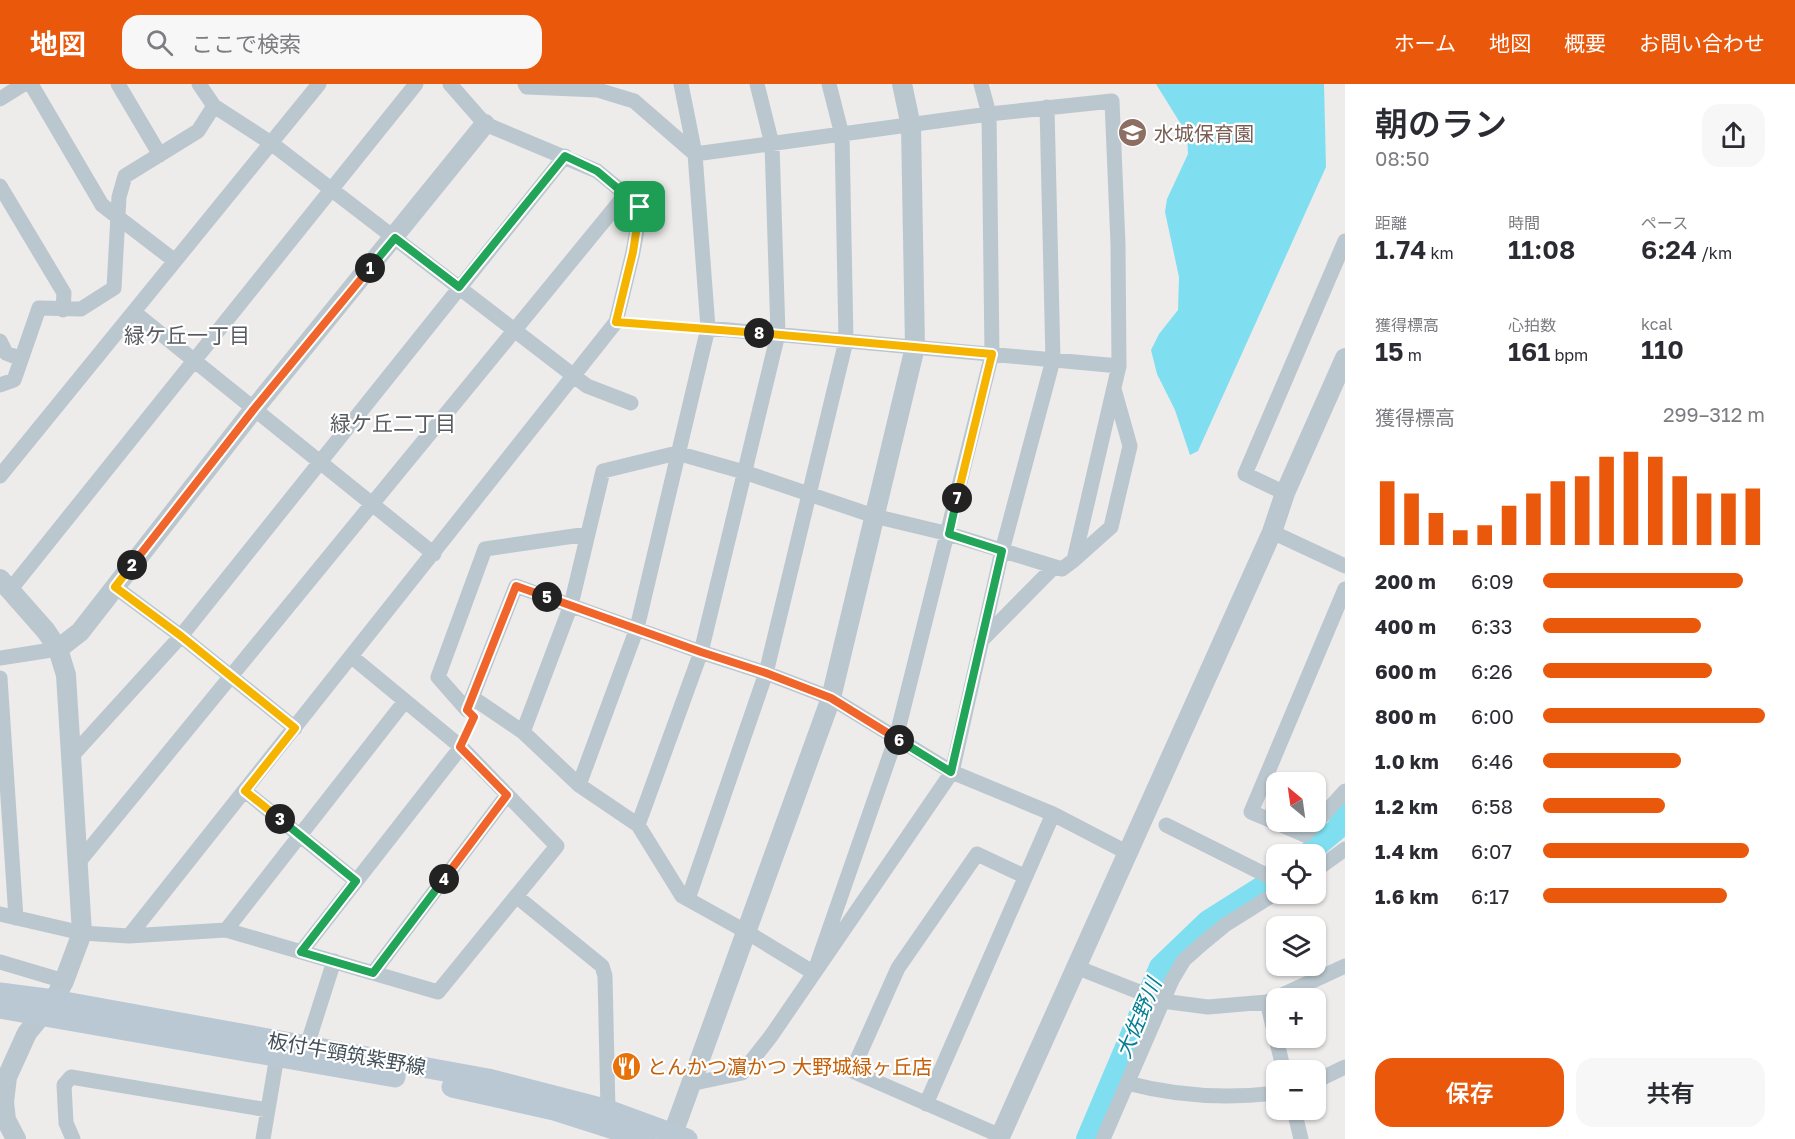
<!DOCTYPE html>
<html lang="ja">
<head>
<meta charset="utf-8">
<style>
  :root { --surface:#fff; --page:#f7f7f7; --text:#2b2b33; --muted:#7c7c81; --accent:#ea580c }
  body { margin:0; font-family:"Golos Text","Noto Sans JP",sans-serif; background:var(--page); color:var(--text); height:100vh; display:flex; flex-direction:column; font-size:22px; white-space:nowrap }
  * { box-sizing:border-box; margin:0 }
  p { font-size:20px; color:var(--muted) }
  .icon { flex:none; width:33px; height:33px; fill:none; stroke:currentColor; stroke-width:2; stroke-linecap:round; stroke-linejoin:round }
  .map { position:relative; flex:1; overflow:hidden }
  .sheet { display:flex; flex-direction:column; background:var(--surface); width:450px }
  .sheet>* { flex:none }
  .needle { width:39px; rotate:331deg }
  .fabs { position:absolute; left:1266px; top:688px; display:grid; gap:12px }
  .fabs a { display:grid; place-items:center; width:60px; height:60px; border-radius:12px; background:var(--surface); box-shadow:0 2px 4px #0004; font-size:30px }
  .pin { position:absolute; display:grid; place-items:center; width:51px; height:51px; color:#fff; margin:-26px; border-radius:12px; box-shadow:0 3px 9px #0006 }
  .km { position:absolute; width:30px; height:30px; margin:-15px; border-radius:50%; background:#222; color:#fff; font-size:16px; line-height:30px; text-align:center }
  .round { display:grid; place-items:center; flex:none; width:63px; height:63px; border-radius:18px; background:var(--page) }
  .head { display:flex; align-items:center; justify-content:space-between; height:102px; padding:0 30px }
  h1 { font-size:33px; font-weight:600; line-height:45px }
  .stats { display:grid; grid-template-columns:repeat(3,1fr); gap:9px; height:102px; padding:6px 30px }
  .stats div { display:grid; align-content:center }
  .stats b { font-size:26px; font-weight:600 }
  .stats small { font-size:16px; font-weight:400 }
  .stats p { font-size:16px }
  .chart { height:168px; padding:12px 30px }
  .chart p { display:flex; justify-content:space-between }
  .chart svg { width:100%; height:108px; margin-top:6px; stroke:var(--accent); stroke-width:6 }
  .primary-button { display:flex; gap:12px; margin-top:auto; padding:12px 30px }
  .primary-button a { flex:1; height:69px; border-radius:18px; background:var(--accent); color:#fff; font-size:24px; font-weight:600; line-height:69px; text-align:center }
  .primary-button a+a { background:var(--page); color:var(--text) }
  ul { padding:0 30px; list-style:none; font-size:20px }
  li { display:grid; grid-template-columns:96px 72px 1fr; align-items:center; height:45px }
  li i { height:15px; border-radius:8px; background:var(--accent) }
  header { display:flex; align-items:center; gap:36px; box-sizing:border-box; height:84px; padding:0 30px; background:var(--accent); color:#fff }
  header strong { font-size:28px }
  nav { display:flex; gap:33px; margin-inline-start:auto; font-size:21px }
  .search { width:420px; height:54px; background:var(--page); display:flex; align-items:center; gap:15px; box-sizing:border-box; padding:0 21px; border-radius:18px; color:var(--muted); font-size:22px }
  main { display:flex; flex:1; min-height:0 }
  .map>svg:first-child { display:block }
  .water { fill:#7fdff0 }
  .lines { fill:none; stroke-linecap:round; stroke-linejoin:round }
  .river { stroke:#7fdff0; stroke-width:22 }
  .service { stroke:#bbc7cf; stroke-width:8 }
  .minor { stroke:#bbc7cf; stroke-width:15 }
  .tertiary { stroke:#bbc7cf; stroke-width:20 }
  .secondary { stroke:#bac8d4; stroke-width:21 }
  .split-1-casing { stroke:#fff; stroke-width:12 }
  .split-2-casing { stroke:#fff; stroke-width:12 }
  .split-3-casing { stroke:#fff; stroke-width:12 }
  .split-4-casing { stroke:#fff; stroke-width:12 }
  .split-5-casing { stroke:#fff; stroke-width:12 }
  .split-6-casing { stroke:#fff; stroke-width:12 }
  .split-7-casing { stroke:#fff; stroke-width:12 }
  .split-8-casing { stroke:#fff; stroke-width:12 }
  .split-9-casing { stroke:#fff; stroke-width:12 }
  .split-1 { stroke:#22a559; stroke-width:8 }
  .split-2 { stroke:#f0652b; stroke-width:8 }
  .split-3 { stroke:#f5b400; stroke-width:8 }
  .split-4 { stroke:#22a559; stroke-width:8 }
  .split-5 { stroke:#f0652b; stroke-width:8 }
  .split-6 { stroke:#f0652b; stroke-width:8 }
  .split-7 { stroke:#22a559; stroke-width:8 }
  .split-8 { stroke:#f5b400; stroke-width:8 }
  .split-9 { stroke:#f5b400; stroke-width:8 }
  .labels { text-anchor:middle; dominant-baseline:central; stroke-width:4.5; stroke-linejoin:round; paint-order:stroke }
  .education-label { font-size:20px; fill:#785e54; stroke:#fff; text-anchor:start }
  .street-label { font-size:20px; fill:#435059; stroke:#fff }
  .food-label { font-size:20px; fill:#c56008; stroke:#fff; text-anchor:start }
  .neighbourhood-label { font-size:21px; fill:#585c61; stroke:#fff }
  .water-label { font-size:21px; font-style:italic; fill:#067e94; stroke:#fff }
</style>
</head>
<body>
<header>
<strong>地図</strong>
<div class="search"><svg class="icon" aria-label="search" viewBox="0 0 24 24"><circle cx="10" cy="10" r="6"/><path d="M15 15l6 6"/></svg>ここで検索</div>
<nav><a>ホーム</a><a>地図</a><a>概要</a><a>お問い合わせ</a></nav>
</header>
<main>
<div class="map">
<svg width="1345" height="1055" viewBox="0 0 1345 1055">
  <rect width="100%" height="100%" fill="#eeebeb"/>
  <path class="water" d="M 1156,0 L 1324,0 L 1326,83 L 1198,367 L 1190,371 L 1175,326 L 1157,290 L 1151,266 L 1159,250 L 1178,226 L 1179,193 L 1165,128 L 1167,115 L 1188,70 L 1187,50 Z"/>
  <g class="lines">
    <path class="river" d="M 1306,771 L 1337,745 L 1345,728
      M 1087,1055 L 1160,883 L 1208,837 L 1276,794"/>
    <path class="service" d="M 616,238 L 708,244
      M 461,663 L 474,633 L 467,626"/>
    <path class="minor" d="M 31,0 L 102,121 L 175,177
      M 118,0 L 160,71
      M 199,0 L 214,22 L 271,59 L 587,302 L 631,319
      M 0,15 L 24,0
      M 0,102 L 64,209 L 63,226
      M 134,228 L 434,470
      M 708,244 L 1119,282
      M 0,257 L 6,269 L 21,275
      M 0,301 L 14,296 L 39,224 L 81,225 L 114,204 L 119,113 L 125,92 L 198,47 L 214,22
      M 0,392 L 319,0
      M 1285,409 L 1245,390 L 1345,157
      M 1272,448 L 1345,482
      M 588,450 L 485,465 L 438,593 L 467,626 L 516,502 L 701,568 L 766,589 L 831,614 L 952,688 L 1053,730 L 1128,769
      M 1074,476 L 1111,443 L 1130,362 L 1114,305
      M 115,503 L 181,552 L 295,644
      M 1345,505 L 1251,728 L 1305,751 L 1345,707
      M 10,506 L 416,0
      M 981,557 L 1054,483
      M 0,574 L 58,565
      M 0,594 L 16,834
      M 473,614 L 523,648 L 579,701 L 638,741 L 682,812 L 745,847 L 814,889 L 896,654 L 992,270 L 989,30 L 981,0
      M 523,648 L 571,521 L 603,387 L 677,369 L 744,388 L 874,432 L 949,450 L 1062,485 L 1074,476 L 1119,282 L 1118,160 L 1112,17 L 989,30 L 695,70 L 634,17 L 598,6 L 527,3 L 525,0
      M 71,673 L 181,552 L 565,72
      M 579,701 L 637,544 L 708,244 L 695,70 L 681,0
      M 245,707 L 356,797
      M 638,741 L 701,568 L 778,250 L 772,60 L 757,0
      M 1166,741 L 1276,796
      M 78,779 L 626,110
      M 1316,786 L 1345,765
      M 516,812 L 602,882 L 605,892 L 608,1026
      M 688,815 L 766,589 L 846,257 L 842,51 L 829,0
      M 0,830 L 82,849 L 129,852 L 226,846 L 438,908 L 557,762 L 461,663 L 352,573
      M 226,846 L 405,617
      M 129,852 L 616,238 L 633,168 L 641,123 L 597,87 L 485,40 L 450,0
      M 301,868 L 461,663
      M 0,878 L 64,897
      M 1076,883 L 1162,917 L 1208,923 L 1267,918 L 1345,882
      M 373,889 L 507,711
      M 1267,918 L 1284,987
      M 304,971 L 334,877
      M 1316,997 L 1345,983
      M 1127,999 C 1176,1012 1226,1015 1276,1009
      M 690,1000 L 742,989 L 771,952 L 952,688 L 1002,467 L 1053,276 L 1047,23
      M 926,1020 L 1053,730
      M 1294,1026 L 1301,1055
      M 1001,1052 L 852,987 L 898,884 L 977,770 L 1024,792
      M 73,1055 L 66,1039 L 64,1001 L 71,993 L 268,1026
      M 263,1055 L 277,972
      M 1103,1055 L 1172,896 L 1184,876 L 1202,860 L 1225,841 L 1276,809"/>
    <path class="tertiary" d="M 0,495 L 46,547 L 58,565 L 66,591 L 82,849 L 64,897 L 54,916 L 27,949 L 7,993 L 4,1018 L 6,1036 L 16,1055
      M 58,565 L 80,548 L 254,325 L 485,40
      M 671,1055 L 831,614 L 915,263 L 911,42 L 902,0
      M 999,1055 L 1272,448 L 1285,409 L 1345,274"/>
    <path class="secondary" d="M 0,909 L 54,916 L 488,995 L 608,1026 L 687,1055
      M 0,924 L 395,993
      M 452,1003 L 554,1026 L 645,1055"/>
  </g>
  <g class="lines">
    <defs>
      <path id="split-1" d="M 370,184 L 395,154 L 459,203 L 565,72 L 597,87 L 640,123"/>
      <path id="split-2" d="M 132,481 L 254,325 L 370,184"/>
      <path id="split-3" d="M 132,481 L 115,503 L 181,552 L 295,644 L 245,707 L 280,735"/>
      <path id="split-4" d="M 280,735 L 356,797 L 301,868 L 373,889 L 444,795"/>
      <path id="split-5" d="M 444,795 L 507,711 L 460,663 L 474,633 L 467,626 L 516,502 L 547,513"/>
      <path id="split-6" d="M 547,513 L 701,568 L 766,589 L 831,614 L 899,656"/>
      <path id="split-7" d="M 899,656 L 951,688 L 1002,467 L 949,450 L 957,414"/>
      <path id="split-8" d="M 759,249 L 992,270 L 957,414"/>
      <path id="split-9" d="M 640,123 L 633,168 L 616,238 L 759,249"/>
    </defs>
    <use href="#split-1" class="split-1-casing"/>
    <use href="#split-2" class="split-2-casing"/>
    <use href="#split-3" class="split-3-casing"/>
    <use href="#split-4" class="split-4-casing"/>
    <use href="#split-5" class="split-5-casing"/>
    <use href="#split-6" class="split-6-casing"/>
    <use href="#split-7" class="split-7-casing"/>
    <use href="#split-8" class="split-8-casing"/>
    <use href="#split-9" class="split-9-casing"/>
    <use href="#split-1" class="split-1"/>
    <use href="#split-2" class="split-2"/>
    <use href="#split-3" class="split-3"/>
    <use href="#split-4" class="split-4"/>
    <use href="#split-5" class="split-5"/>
    <use href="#split-6" class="split-6"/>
    <use href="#split-7" class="split-7"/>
    <use href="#split-8" class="split-8"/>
    <use href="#split-9" class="split-9"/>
  </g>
  <defs>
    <symbol id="school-disc" viewBox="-11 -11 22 22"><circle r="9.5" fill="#8d6e63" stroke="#fff"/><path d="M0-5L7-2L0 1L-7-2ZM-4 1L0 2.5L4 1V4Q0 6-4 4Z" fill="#fff"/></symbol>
    <symbol id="restaurant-disc" viewBox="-11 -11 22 22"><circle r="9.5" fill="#e8710a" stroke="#fff"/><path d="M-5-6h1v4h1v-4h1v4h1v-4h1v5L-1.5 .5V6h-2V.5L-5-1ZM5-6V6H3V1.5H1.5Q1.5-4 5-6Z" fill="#fff"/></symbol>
  </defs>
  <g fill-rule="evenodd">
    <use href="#school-disc" x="1116" y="32" width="33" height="33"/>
    <use href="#restaurant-disc" x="610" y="966" width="33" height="33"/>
  </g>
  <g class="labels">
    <g class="education-label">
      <text x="1154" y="49">水城保育園</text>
    </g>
    <g class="street-label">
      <text transform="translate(347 969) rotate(10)">板付牛頸筑紫野線</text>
    </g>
    <g class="food-label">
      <text x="647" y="982">とんかつ濵かつ 大野城緑ヶ丘店</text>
    </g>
    <g class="neighbourhood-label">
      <text x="187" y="251">緑ケ丘一丁目</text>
      <text x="393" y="339">緑ケ丘二丁目</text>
    </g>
    <g class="water-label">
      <text transform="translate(1138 934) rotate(-67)">大佐野川</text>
    </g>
  </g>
</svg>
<div class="fabs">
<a><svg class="needle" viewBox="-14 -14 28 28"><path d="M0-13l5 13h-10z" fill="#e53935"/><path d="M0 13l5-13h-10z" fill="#7c7c81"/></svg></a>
<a><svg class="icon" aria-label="locate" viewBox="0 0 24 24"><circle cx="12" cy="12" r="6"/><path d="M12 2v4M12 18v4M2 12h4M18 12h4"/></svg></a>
<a><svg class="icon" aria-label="layers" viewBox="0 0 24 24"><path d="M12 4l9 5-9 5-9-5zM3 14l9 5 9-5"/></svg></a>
<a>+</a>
<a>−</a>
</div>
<div class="pin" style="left:640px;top:123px;background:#1e9e55"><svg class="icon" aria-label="arrive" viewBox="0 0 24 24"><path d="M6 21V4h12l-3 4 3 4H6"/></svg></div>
<b class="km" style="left:370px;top:184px">1</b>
<b class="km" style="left:132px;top:481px">2</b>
<b class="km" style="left:280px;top:735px">3</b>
<b class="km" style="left:444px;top:795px">4</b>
<b class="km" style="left:547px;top:513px">5</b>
<b class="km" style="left:899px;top:656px">6</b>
<b class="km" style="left:957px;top:414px">7</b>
<b class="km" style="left:759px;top:249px">8</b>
</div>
<section class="sheet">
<div class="head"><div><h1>朝のラン</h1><p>08:50</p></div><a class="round"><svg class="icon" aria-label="share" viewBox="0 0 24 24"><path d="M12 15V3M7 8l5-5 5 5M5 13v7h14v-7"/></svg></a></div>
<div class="stats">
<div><p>距離</p><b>1.74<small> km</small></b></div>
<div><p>時間</p><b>11:08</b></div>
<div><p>ペース</p><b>6:24<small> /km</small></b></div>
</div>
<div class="stats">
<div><p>獲得標高</p><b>15<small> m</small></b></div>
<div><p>心拍数</p><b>161<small> bpm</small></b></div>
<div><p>kcal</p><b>110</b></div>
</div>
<div class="chart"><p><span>獲得標高</span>299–312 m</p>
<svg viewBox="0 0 160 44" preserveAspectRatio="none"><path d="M5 44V18M15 44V23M25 44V31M35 44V38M45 44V36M55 44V28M65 44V23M75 44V18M85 44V16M95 44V8M105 44V6M115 44V8M125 44V16M135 44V23M145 44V23M155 44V21"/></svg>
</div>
<ul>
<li><b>200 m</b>6:09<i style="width:90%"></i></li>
<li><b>400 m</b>6:33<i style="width:71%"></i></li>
<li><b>600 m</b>6:26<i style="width:76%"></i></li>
<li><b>800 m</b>6:00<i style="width:100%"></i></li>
<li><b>1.0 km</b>6:46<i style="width:62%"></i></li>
<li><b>1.2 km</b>6:58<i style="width:55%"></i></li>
<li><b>1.4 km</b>6:07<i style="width:93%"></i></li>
<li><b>1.6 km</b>6:17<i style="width:83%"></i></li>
</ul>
<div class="primary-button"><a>保存</a><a>共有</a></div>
</section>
</main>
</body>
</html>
